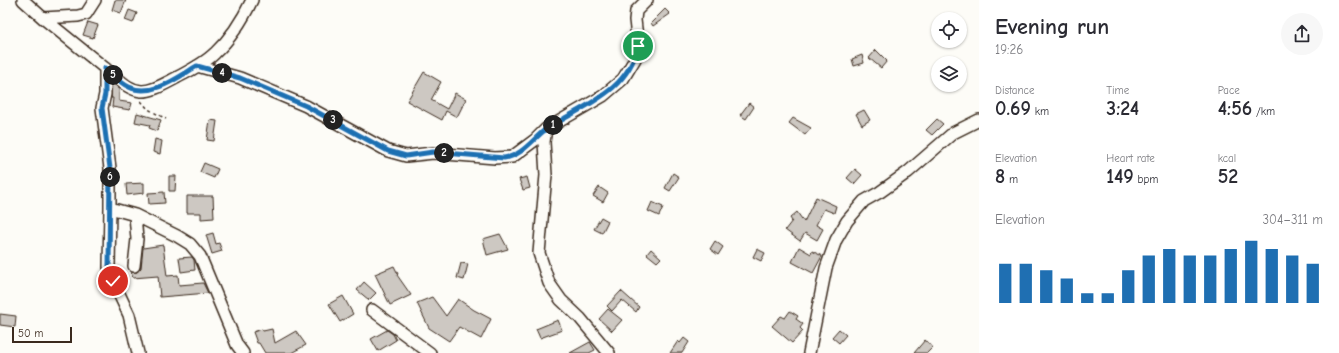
<!DOCTYPE html>
<html lang="en">
<head>
<meta charset="utf-8">
<style>
  :root { --surface:#fff; --page:#f7f7f7; --text:#2b2b33; --muted:#7c7c81; --accent:#1f6fb2 }
  body { margin:0; font-family:"Comic Neue",sans-serif; background:var(--page); color:var(--text); height:100vh; display:flex; flex-direction:column; font-size:15px; white-space:nowrap }
  * { box-sizing:border-box; margin:0 }
  p { font-size:13px; color:var(--muted) }
  .icon { flex:none; width:22px; height:22px; fill:none; stroke:currentColor; stroke-width:2; stroke-linecap:round; stroke-linejoin:round }
  .map { position:relative; flex:1; overflow:hidden }
  .sheet { display:flex; flex-direction:column; background:var(--surface); width:360px }
  .sheet>* { flex:none }
  .buttons { position:absolute; left:931px; top:12px; display:grid; gap:8px }
  .buttons a { display:grid; place-items:center; width:36px; height:36px; border-radius:50%; background:var(--surface); box-shadow:0 1px 3px #0004; font-size:20px }
  .scale { position:absolute; left:12px; bottom:10px; width:60px; box-sizing:border-box; padding-left:4px; border:2px solid #3b2a1e; border-top:0; font-size:11px; line-height:14px; white-space:nowrap; color:#3b2a1e; -webkit-text-stroke:3px #fdfcf7; paint-order:stroke }
  .pin { position:absolute; display:grid; place-items:center; width:34px; height:34px; color:#fff; margin:-17px; border:2px solid #fff; border-radius:50%; box-shadow:0 1px 4px #0007 }
  .km { position:absolute; width:20px; height:20px; margin:-10px; border-radius:50%; background:#222; color:#fff; font-size:11px; line-height:20px; text-align:center }
  .round { display:grid; place-items:center; flex:none; width:42px; height:42px; border-radius:21px; background:var(--page) }
  .head { display:flex; align-items:center; justify-content:space-between; height:68px; padding:0 16px }
  h1 { font-size:22px; font-weight:700; line-height:30px }
  .stats { display:grid; grid-template-columns:repeat(3,1fr); gap:6px; height:68px; padding:4px 16px }
  .stats div { display:grid; align-content:center }
  .stats b { font-size:20px; font-weight:700 }
  .stats small { font-size:11px; font-weight:400 }
  .stats p { font-size:11px }
  .chart { height:112px; padding:8px 16px }
  .chart p { display:flex; justify-content:space-between }
  .chart svg { width:100%; height:72px; margin-top:4px; stroke:var(--accent); stroke-width:6 }
  main { display:flex; flex:1; min-height:0 }
  .map>svg:first-child { display:block }
  .building { fill:#cdc8c2; stroke:#3b2a1e }
  .lines { fill:none; stroke-linecap:round; stroke-linejoin:round }
  .minor-casing { stroke:#3b2a1e; stroke-width:14 }
  .path { stroke:#3b2a1e; stroke-width:1.5; stroke-dasharray:3 3; stroke-linecap:butt }
  .minor { stroke:#fdfcf7; stroke-width:11 }
  .route-casing { stroke:#fff; stroke-width:8 }
  .route { stroke:#1f6fb2; stroke-width:5 }
</style>
</head>
<body>
<main>
<div class="map">
<svg width="979" height="353" viewBox="0 0 979 353">
  <rect width="100%" height="100%" fill="#fdfcf7"/>
  <filter id="ink" filterUnits="userSpaceOnUse"><feTurbulence type="fractalNoise" baseFrequency=".025" numOctaves="2"/><feDisplacementMap in="SourceGraphic" scale="8" xChannelSelector="R" yChannelSelector="G"/><feConvolveMatrix kernelMatrix="1 2 1 2 8 2 1 2 1" color-interpolation-filters="sRGB"/></filter>
  <g filter="url(#ink)">
    <path class="building" d="M 115,0 L 126,0 L 121,13 L 112,10 Z
      M 665,9 L 670,14 L 653,26 L 651,23 Z
      M 129,10 L 137,13 L 133,23 L 125,20 Z
      M 88,22 L 98,25 L 93,38 L 83,35 Z
      M 876,50 L 887,61 L 881,68 L 869,58 Z
      M 862,55 L 864,63 L 854,66 L 852,59 Z
      M 424,72 L 441,82 L 431,100 L 447,109 L 455,93 L 466,99 L 457,117 L 446,111 L 442,120 L 407,101 Z
      M 112,83 L 119,88 L 119,101 L 132,103 L 130,110 L 112,107 L 113,98 L 111,98 Z
      M 749,103 L 754,107 L 746,119 L 740,115 Z
      M 864,110 L 870,120 L 862,125 L 856,114 Z
      M 137,113 L 161,120 L 157,131 L 149,128 L 150,125 L 135,122 Z
      M 793,118 L 811,128 L 805,135 L 789,123 Z
      M 937,119 L 943,124 L 932,135 L 926,130 Z
      M 210,120 L 217,121 L 214,141 L 207,140 Z
      M 155,139 L 162,141 L 160,154 L 153,152 Z
      M 204,163 L 218,169 L 214,178 L 200,172 Z
      M 855,169 L 862,175 L 854,184 L 847,178 Z
      M 673,173 L 679,177 L 670,191 L 665,188 Z
      M 169,176 L 176,176 L 175,191 L 169,191 Z
      M 527,177 L 530,188 L 523,190 L 519,179 Z
      M 144,183 L 144,193 L 127,195 L 126,184 Z
      M 599,187 L 608,193 L 603,202 L 593,196 Z
      M 164,192 L 165,203 L 149,204 L 148,193 Z
      M 187,196 L 213,196 L 214,218 L 201,219 L 201,213 L 187,213 Z
      M 816,197 L 836,206 L 834,213 L 824,209 L 816,225 L 823,229 L 817,240 L 805,233 L 800,241 L 785,230 L 792,221 L 790,218 L 797,212 L 804,222 Z
      M 652,202 L 663,207 L 659,216 L 648,211 Z
      M 601,217 L 608,221 L 602,233 L 594,229 Z
      M 213,233 L 216,244 L 219,243 L 222,251 L 212,254 L 206,235 Z
      M 500,234 L 508,249 L 487,255 L 483,239 Z
      M 715,241 L 723,247 L 718,255 L 710,249 Z
      M 163,245 L 167,276 L 178,275 L 179,285 L 203,283 L 208,293 L 160,297 L 158,276 L 133,278 L 131,272 L 137,272 L 141,268 L 143,248 Z
      M 799,247 L 811,254 L 812,251 L 822,256 L 813,273 L 792,262 Z
      M 651,249 L 661,258 L 657,262 L 647,254 Z
      M 757,249 L 765,253 L 761,261 L 753,257 Z
      M 192,257 L 194,260 L 195,270 L 181,272 L 179,258 Z
      M 461,263 L 468,264 L 464,280 L 457,278 Z
      M 394,266 L 398,274 L 397,275 L 411,295 L 390,305 L 375,274 Z
      M 364,282 L 376,293 L 369,300 L 357,290 Z
      M 621,291 L 639,307 L 636,312 L 622,300 L 612,311 L 607,306 Z
      M 343,296 L 353,314 L 340,322 L 329,304 Z
      M 432,297 L 446,316 L 458,299 L 474,310 L 491,319 L 481,339 L 459,327 L 449,341 L 429,328 L 417,303 Z
      M 608,309 L 622,320 L 612,331 L 599,319 Z
      M 790,311 L 798,316 L 796,319 L 803,324 L 800,328 L 803,331 L 792,343 L 772,326 L 781,316 L 785,318 Z
      M 0,314 L 16,316 L 15,327 L 0,325 Z
      M 558,320 L 562,330 L 540,338 L 536,329 Z
      M 262,329 L 263,331 L 272,329 L 275,343 L 296,331 L 306,345 L 291,353 L 265,353 L 259,343 L 257,343 L 253,332 Z
      M 839,329 L 846,335 L 839,343 L 832,337 Z
      M 387,330 L 393,334 L 396,340 L 378,351 L 371,339 Z
      M 684,338 L 689,342 L 682,353 L 670,353 L 678,341 L 680,343 Z
      M 925,340 L 933,347 L 927,353 L 914,353 Z
      M 590,342 L 595,350 L 589,353 L 570,353 Z"/>
    <g class="lines">
      <defs>
        <path id="minor" d="M 23,0 L 43,18 L 117,78 C 124,84 131,90 141,91 C 152,92 166,83 176,78 C 189,71 204,64 215,53 C 230,39 243,19 252,0
          M 43,18 L 78,16 L 86,14 L 95,0
          M 197,66 L 240,78 L 306,106 L 388,151 L 406,156 L 433,153 L 495,158 L 512,157 L 535,140 L 546,129 L 603,96 L 623,79 L 635,59 L 638,46 L 635,20 L 636,11 L 647,0
          M 105,68 L 105,94 L 102,108 L 110,168 L 110,208 L 135,215 L 177,236 L 190,244 L 200,256 L 237,345 L 243,353
          M 546,129 L 544,142 L 546,175 L 539,253 L 549,283 L 561,300 L 580,318 L 609,353
          M 110,208 L 109,267 L 113,281 L 129,315 L 138,353
          M 134,266 L 137,239 L 135,215
          M 372,310 L 430,353
          M 809,353 L 826,268 L 836,240 L 847,221 L 864,201 L 880,192 L 908,172 L 953,133 L 979,120"/>
      </defs>
      <use href="#minor" class="minor-casing"/>
      <path class="path" d="M 141,101 L 148,109 L 166,119"/>
      <use href="#minor" class="minor"/>
    </g>
  </g>
  <g class="lines" filter="url(#ink)">
    <defs>
      <path id="route" d="M 113,281 L 109,267 L 110,168 L 102,108 L 105,94 L 105,68 C 112,74 120,83 129,87 C 152,98 178,77 197,66 L 240,78 L 306,106 L 388,151 L 406,156 L 433,152 L 504,158 C 522,156 533,139 546,129 C 552,125 559,122 565,118 C 597,100 629,85 638,46"/>
    </defs>
    <use href="#route" class="route-casing"/>
    <use href="#route" class="route"/>
  </g>
</svg>
<div class="buttons">
<a><svg class="icon" aria-label="locate" viewBox="0 0 24 24"><circle cx="12" cy="12" r="6"/><path d="M12 2v4M12 18v4M2 12h4M18 12h4"/></svg></a>
<a><svg class="icon" aria-label="layers" viewBox="0 0 24 24"><path d="M12 4l9 5-9 5-9-5zM3 14l9 5 9-5"/></svg></a>
</div>
<div class="scale">50 m</div>
<div class="pin" style="left:638px;top:46px;background:#1e9e55"><svg class="icon" aria-label="arrive" viewBox="0 0 24 24"><path d="M6 21V4h12l-3 4 3 4H6"/></svg></div>
<div class="pin" style="left:113px;top:281px;background:#d93025"><svg class="icon" aria-label="check" viewBox="0 0 24 24"><path d="M5 12l5 5 9-10"/></svg></div>
<b class="km" style="left:553px;top:125px">1</b>
<b class="km" style="left:444px;top:153px">2</b>
<b class="km" style="left:333px;top:120px">3</b>
<b class="km" style="left:222px;top:73px">4</b>
<b class="km" style="left:113px;top:75px">5</b>
<b class="km" style="left:110px;top:177px">6</b>
</div>
<section class="sheet">
<div class="head"><div><h1>Evening run</h1><p>19:26</p></div><a class="round"><svg class="icon" aria-label="share" viewBox="0 0 24 24"><path d="M12 15V3M7 8l5-5 5 5M5 13v7h14v-7"/></svg></a></div>
<div class="stats">
<div><p>Distance</p><b>0.69<small> km</small></b></div>
<div><p>Time</p><b>3:24</b></div>
<div><p>Pace</p><b>4:56<small> /km</small></b></div>
</div>
<div class="stats">
<div><p>Elevation</p><b>8<small> m</small></b></div>
<div><p>Heart rate</p><b>149<small> bpm</small></b></div>
<div><p>kcal</p><b>52</b></div>
</div>
<div class="chart"><p><span>Elevation</span>304–311 m</p>
<svg viewBox="0 0 160 44" preserveAspectRatio="none"><path d="M5 44V20M15 44V20M25 44V24M35 44V29M45 44V38M55 44V38M65 44V24M75 44V15M85 44V11M95 44V15M105 44V15M115 44V11M125 44V6M135 44V11M145 44V15M155 44V20"/></svg>
</div>
</section>
</main>
</body>
</html>
